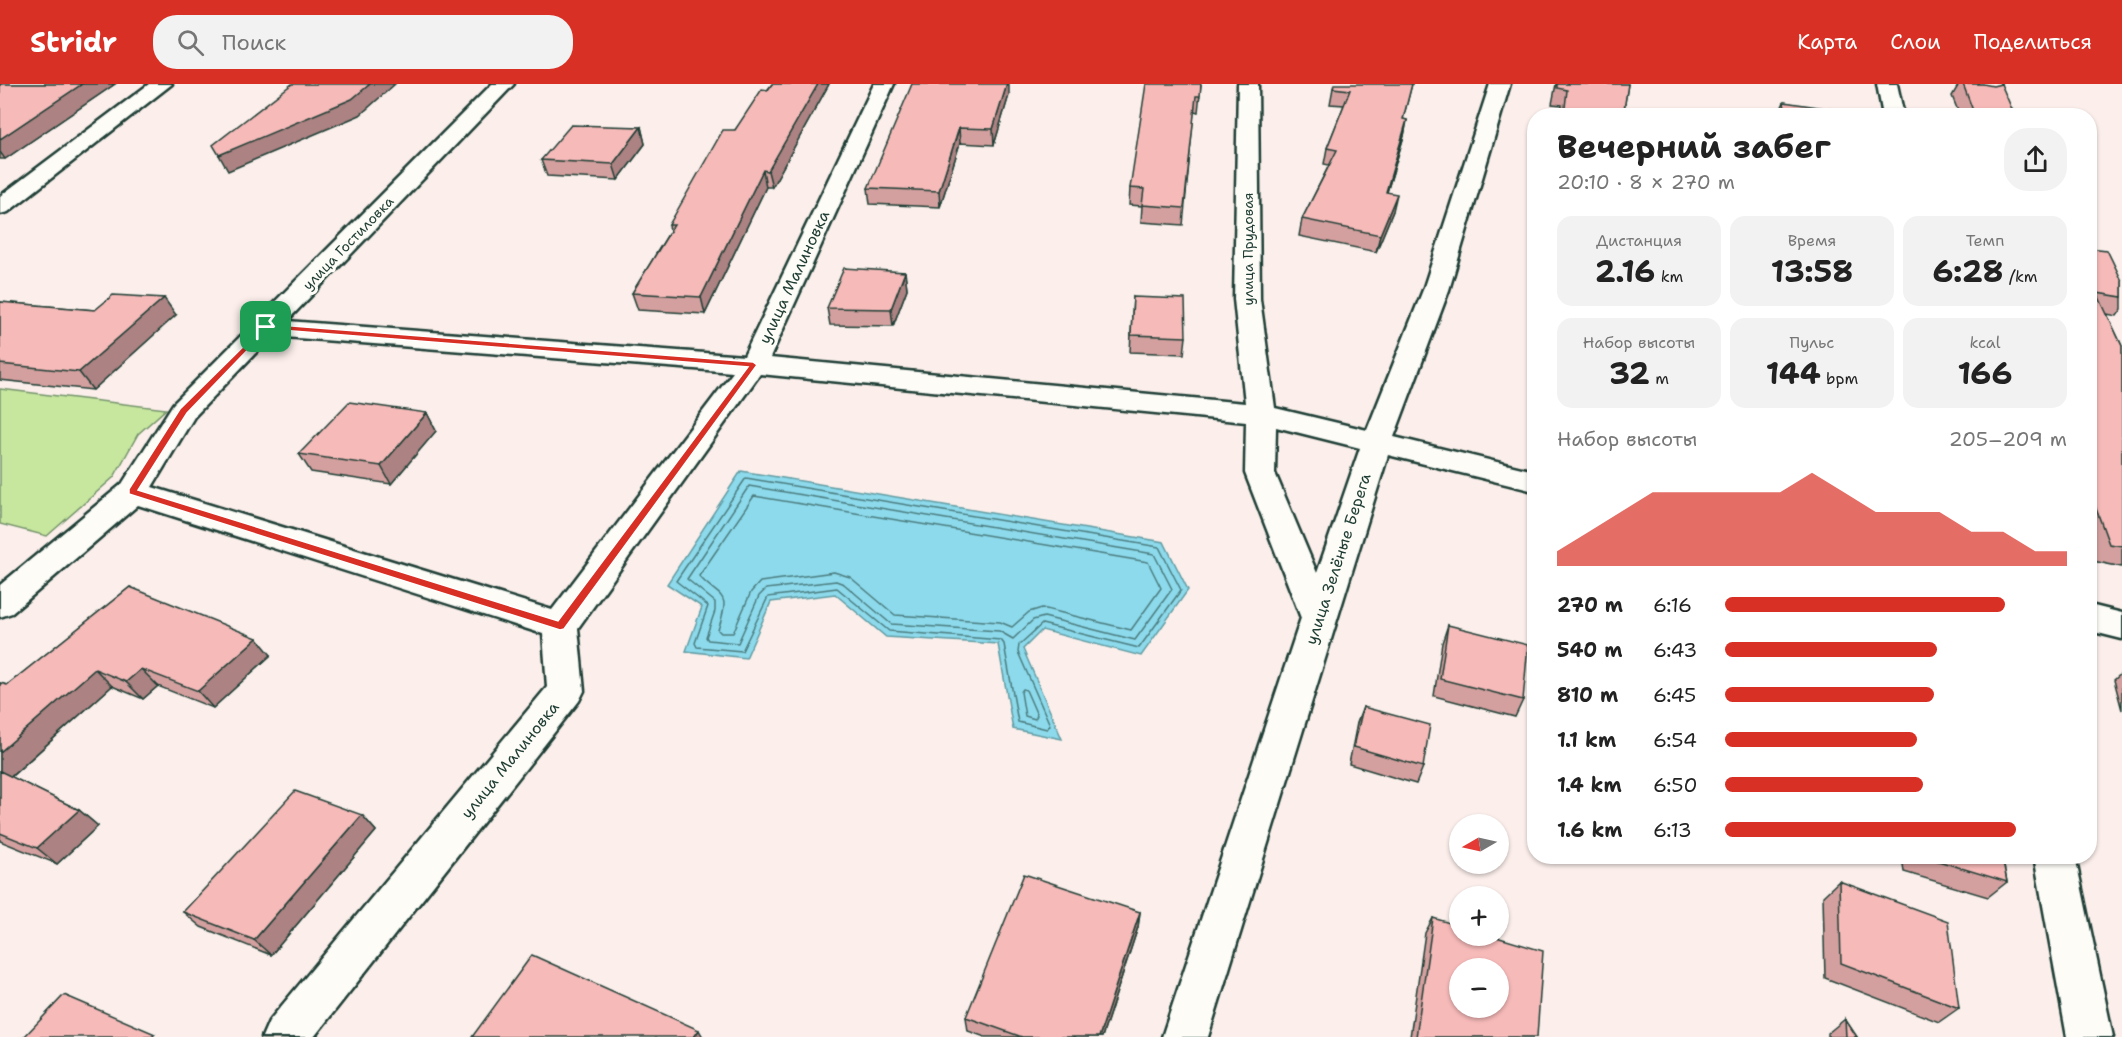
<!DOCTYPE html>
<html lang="ru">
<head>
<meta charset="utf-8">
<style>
  :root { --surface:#fff; --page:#f2f2f2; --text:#222; --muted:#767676; --accent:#d93025 }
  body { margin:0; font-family:"Shantell Sans",sans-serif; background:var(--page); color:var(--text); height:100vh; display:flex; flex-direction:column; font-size:22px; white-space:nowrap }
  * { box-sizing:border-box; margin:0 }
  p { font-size:20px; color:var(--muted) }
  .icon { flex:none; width:33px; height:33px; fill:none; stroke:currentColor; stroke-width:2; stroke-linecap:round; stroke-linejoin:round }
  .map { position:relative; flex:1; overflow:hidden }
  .side { position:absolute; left:1527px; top:24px; width:570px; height:756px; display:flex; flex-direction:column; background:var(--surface); border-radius:24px; box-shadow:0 2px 4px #0004 }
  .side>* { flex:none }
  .needle { width:39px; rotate:261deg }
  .buttons { position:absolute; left:1449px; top:730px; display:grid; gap:12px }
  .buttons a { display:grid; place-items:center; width:60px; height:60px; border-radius:50%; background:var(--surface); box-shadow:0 2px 4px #0004; font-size:30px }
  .pin { position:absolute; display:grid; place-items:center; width:51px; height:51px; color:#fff; margin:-26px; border-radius:12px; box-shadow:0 3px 9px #0006 }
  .round { display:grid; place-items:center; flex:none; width:63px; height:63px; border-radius:24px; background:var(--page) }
  .head { display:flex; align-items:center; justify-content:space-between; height:102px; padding:0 30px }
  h1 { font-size:33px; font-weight:700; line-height:45px }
  .stats { display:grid; grid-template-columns:repeat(3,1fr); gap:9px; height:102px; padding:6px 30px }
  .stats div { display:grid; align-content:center; border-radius:15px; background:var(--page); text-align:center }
  .stats b { font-size:30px; font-weight:700 }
  .stats small { font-size:16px; font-weight:400 }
  .stats p { font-size:16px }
  .chart { height:168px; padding:12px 30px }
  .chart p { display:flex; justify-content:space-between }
  .chart svg { width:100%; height:108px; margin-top:6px; fill:var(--accent); opacity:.7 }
  ul { padding:0 30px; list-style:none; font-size:20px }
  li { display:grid; grid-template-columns:96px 72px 1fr; align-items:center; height:45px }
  li i { height:15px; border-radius:8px; background:var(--accent) }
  header { display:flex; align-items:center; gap:36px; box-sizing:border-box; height:84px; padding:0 30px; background:var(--accent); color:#fff }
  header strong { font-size:28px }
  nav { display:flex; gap:33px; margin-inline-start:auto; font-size:21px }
  .search { width:420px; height:54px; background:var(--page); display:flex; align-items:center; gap:15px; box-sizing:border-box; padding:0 21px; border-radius:24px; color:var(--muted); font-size:22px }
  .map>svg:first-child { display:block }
  .green { fill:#c7e79f; stroke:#73926a; stroke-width:1.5 }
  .water { fill:#8ddaec; stroke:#619ba2; stroke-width:1.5 }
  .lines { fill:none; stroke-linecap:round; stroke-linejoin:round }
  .shore { stroke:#4b7c7e; stroke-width:1.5 }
  .minor-casing { stroke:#1f3d34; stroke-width:5 }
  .minor { fill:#fdfcf7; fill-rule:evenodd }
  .wall { fill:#d4a09f; stroke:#1f3d34; stroke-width:1.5 }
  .shaded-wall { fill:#ac8282; stroke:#1f3d34; stroke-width:1.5 }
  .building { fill:#f6bab9; stroke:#1f3d34; stroke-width:1.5; fill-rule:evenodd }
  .route { fill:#d93025; stroke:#fff; stroke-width:1.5; fill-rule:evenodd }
  .labels { text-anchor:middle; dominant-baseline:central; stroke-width:6; stroke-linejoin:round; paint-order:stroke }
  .far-street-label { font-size:14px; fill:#1f3d34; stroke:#fdfcf7 }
  .street-label { font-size:16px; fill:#1f3d34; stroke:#fdfcf7 }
</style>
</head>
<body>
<header>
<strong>Stridr</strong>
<div class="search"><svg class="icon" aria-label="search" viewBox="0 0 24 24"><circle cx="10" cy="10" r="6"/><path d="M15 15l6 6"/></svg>Поиск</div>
<nav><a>Карта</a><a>Слои</a><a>Поделиться</a></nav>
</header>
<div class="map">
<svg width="2122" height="953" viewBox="0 0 2122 953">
  <rect width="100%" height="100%" fill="#fcefeb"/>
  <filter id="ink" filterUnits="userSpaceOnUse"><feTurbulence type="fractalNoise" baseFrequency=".0167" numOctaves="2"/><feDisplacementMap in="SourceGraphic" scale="12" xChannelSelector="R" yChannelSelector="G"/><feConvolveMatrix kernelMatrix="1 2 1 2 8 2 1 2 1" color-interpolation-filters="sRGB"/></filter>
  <g filter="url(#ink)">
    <path class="green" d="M 0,305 L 166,325 L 138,350 L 114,393 L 47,452 L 0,440 Z"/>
    <path class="water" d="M 741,387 L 1164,458 L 1188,506 L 1141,572 L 1042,546 L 1023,565 L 1062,655 L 1013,645 L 998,560 L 886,553 L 835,510 L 771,518 L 746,574 L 686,567 L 702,523 L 667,500 Z"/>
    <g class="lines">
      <path class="shore" d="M 746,394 L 1159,463 L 1181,506 L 1139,564 L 1042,540 L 1019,561 L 1018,568 L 1050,641 L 1047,645 L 1018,638 L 1004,560 L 1001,556 L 889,547 L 837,504 L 768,513 L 742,567 L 697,563 L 695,559 L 708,522 L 676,497 Z
        M 749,402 L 1154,470 L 1172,505 L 1135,556 L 1044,533 L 1033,536 L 1013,555 L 999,547 L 891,540 L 844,500 L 836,497 L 766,505 L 759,512 L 738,559 L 708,556 L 706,553 L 715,527 L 715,518 L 687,495 Z
        M 754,412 L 1148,478 L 1161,504 L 1131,546 L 1042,524 L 1029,528 L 1012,543 L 1000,538 L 895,531 L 850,493 L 834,488 L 760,498 L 751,508 L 733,549 L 721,549 L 718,546 C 732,505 720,516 699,492 Z
        M 1023,605 L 1026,606 L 1037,631 L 1035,635 L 1025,632 L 1021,608 Z"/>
      <defs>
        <path id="minor" d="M 149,0 L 172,0 L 8,128 L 0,130 L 0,112 Z
          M 492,0 L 514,0 L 287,237 L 744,272 L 874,0 L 894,0 L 770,274 L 1245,319 L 1234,215 L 1238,0 L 1258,0 L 1260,215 L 1275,324 L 1367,346 L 1423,206 L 1490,0 L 1510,0 L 1449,206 L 1394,353 L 1534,387 L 1534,407 L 1388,371 L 1208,953 L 1162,953 L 1301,534 L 1245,389 L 1246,338 L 760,290 L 578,544 L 584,607 L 579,617 L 314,953 L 262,953 L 269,937 L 547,603 L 543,550 L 138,421 L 12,529 L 0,533 L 0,501 L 122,400 L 173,320 ZM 272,252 L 733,288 L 552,526 L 152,403 L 194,333 ZM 1276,343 L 1360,364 L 1317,489 L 1275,389 Z
          M 1877,0 L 1897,0 L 1904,32 L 1883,32 Z
          M 2090,521 L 2122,529 L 2122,555 L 2090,547 Z
          M 2034,772 L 2075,772 L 2113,953 L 2067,953 Z"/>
      </defs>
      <use href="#minor" class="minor-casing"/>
      <use href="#minor" class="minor"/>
    </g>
    <path class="wall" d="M 0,0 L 115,0 L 5,75 L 0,75 Z
      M 772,0 L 829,0 L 772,103 L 766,103 L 705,230 L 638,226 L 632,209 L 670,147 L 669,141 L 735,46 Z
      M 1201,0 L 1198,28 L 1194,27 L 1183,141 L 1141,138 L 1142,122 L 1129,121 L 1130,104 Z
      M 1412,0 L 1403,35 L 1407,36 L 1404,52 L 1387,108 L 1393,127 L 1376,168 L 1299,152 L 1302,135 L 1329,81 L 1324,80 L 1327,64 L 1344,21 L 1330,20 L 1333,4 Z
      M 1556,0 L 1628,0 L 1623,32 L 1561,32 L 1562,21 L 1552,20 Z
      M 1959,0 L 1983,0 L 2015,32 L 1960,32 L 1952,12 Z
      M 1009,11 L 994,61 L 960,59 L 940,123 L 870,120 L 868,104 Z
      M 1784,18 L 1853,32 L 1778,32 Z
      M 641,43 L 645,60 L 618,96 L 547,92 L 541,76 Z
      M 2090,164 L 2122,197 L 2122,225 L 2117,232 L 2107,230 L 2122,262 L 2122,483 L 2093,477 L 2090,469 Z
      M 905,188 L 907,205 L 893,242 L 830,241 L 827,224 Z
      M 1133,213 L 1186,253 L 1184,270 L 1130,268 Z
      M 0,218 L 95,226 L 176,231 L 93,306 L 0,296 Z
      M 427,329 L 436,347 L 391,400 L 311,388 L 299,370 Z
      M 130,503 L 271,571 L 213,624 L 158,602 L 143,615 L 112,602 L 11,693 L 79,726 L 98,742 L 57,780 L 0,757 L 0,599 L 7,601 Z
      M 1448,541 L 1523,616 L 1515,633 L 1434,612 L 1442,559 Z
      M 2122,589 L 2122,626 L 2114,596 Z
      M 1363,623 L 1423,683 L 1416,700 L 1349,680 L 1357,639 Z
      M 362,731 L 376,747 L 271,871 L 201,843 L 183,828 Z
      M 1902,772 L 2002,772 L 2007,798 L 1988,813 L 1904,788 Z
      M 1839,797 L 1959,924 L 1939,938 L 1825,894 L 1823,812 Z
      M 1140,828 L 1138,843 L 1102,953 L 985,953 L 968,947 L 966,933 Z
      M 1433,834 L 1537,953 L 1410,953 L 1425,849 Z
      M 1845,935 L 1857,953 L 1828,953 L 1828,949 Z"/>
    <path class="shaded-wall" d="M 82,0 L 115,0 L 5,75 L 0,68 L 0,55 Z
      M 370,0 L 395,0 L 360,31 L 228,87 L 219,71 Z
      M 818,0 L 829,0 L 772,103 L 768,87 Z
      M 1007,0 L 1009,0 L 1009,11 L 994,61 L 993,45 Z
      M 1407,36 L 1404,52 L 1382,124 L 1386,108 Z
      M 641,43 L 645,60 L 618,96 L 613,80 Z
      M 959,44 L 960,59 L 940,123 L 939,107 Z
      M 763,86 L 766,103 L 705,230 L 701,213 Z
      M 1397,110 L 1393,127 L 1376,168 L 1380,151 Z
      M 905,188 L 907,205 L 893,242 L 891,225 Z
      M 164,214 L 176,231 L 93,306 L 79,288 Z
      M 427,329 L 436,347 L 391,400 L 381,382 Z
      M 257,554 L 271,571 L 213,624 L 198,607 Z
      M 95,585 L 112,602 L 6,697 L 0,692 L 0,668 Z
      M 141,585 L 158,602 L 143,615 L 126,598 Z
      M 79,726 L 98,742 L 57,780 L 37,764 Z
      M 362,731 L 376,747 L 271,871 L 254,856 Z
      M 1140,828 L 1138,843 L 1102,953 L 1099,953 Z
      M 699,946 L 703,953 L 694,953 Z"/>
    <path class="building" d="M 0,0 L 82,0 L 0,55 Z
      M 292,0 L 370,0 L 352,15 L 219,71 L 213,61 Z
      M 772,0 L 818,0 L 768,87 L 763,86 L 701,213 L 632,209 L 674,141 L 669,141 L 723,46 L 735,46 L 762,5 L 768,6 Z
      M 912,0 L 1007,0 L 993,45 L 959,44 L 939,107 L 868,104 Z
      M 1146,0 L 1201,0 L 1200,12 L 1196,12 L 1184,124 L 1142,121 L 1144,105 L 1130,104 Z
      M 1334,0 L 1412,0 L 1403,35 L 1407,36 L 1386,108 L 1397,110 L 1380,151 L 1302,135 L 1337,66 L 1327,64 L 1350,6 L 1333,4 Z
      M 1557,0 L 1628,0 L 1623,32 L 1564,32 L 1567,6 L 1557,4 Z
      M 1963,0 L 1983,0 L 1993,2 L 2001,0 L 2015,32 L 1975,32 Z
      M 1784,18 L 1852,28 L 1853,32 L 1786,32 Z
      M 571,41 L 641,43 L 613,80 L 541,76 Z
      M 2090,164 L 2107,166 L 2122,197 L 2122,213 L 2097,209 L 2122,262 L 2122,462 L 2109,460 L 2091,411 L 2094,411 L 2090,399 Z
      M 844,184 L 905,188 L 891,225 L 827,224 Z
      M 113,211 L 164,214 L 79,288 L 0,280 L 0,218 L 95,226 Z
      M 1133,213 L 1185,215 L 1186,253 L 1131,251 Z
      M 349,318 L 427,329 L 381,382 L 299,370 Z
      M 130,503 L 257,554 L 198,607 L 141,585 L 126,598 L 95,585 L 0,668 L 0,599 L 7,601 Z
      M 1448,541 L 1528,561 L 1523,616 L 1440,595 Z
      M 1363,623 L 1430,641 L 1423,683 L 1354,663 Z
      M 0,687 L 79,726 L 37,764 L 0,749 Z
      M 295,707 L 362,731 L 254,856 L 183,828 Z
      M 1922,772 L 2002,772 L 2007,798 Z
      M 1024,790 L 1140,828 L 1099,953 L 1022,953 L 966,933 Z
      M 1839,797 L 1948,837 L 1959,924 L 1841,879 Z
      M 1433,834 L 1460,842 L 1460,852 L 1493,852 L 1543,867 L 1537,953 L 1416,953 ZM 1460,885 L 1498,885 L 1498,924 L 1460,924 Z
      M 532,871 L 699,946 L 694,953 L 472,953 Z
      M 64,911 L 155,950 L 152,953 L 24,953 Z
      M 1845,935 L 1857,953 L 1846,953 Z"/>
  </g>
  <path class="route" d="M 266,240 L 753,278 L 757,281 L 564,545 L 560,546 L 129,410 L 129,405 L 180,325 ZM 268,245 L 748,283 L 558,537 L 138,406 L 187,329 Z"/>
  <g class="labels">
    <g class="far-street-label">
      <text transform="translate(348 159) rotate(-46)">улица Гостиловка</text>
      <text transform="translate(1248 165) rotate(-90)">улица Прудовая</text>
    </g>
    <g class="street-label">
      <text transform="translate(794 193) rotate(-65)">улица Малиновка</text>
      <text transform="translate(1338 475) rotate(-72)">улица Зелёные Берега</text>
      <text transform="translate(510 676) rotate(-51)">улица Малиновка</text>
    </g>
  </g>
</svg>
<div class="buttons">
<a><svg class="needle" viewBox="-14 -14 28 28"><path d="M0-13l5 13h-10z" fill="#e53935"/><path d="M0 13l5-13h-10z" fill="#767676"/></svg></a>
<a>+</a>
<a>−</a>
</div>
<div class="pin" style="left:266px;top:243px;background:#1e9e55"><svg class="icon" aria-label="arrive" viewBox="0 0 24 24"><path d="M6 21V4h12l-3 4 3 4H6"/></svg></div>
<section class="side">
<div class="head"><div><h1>Вечерний забег</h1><p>20:10 · 8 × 270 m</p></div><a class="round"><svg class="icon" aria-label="share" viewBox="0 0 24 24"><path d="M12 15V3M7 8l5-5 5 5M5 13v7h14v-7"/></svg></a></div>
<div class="stats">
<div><p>Дистанция</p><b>2.16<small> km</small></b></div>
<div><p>Время</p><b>13:58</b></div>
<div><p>Темп</p><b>6:28<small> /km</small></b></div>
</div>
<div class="stats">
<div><p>Набор высоты</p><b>32<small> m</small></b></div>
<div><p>Пульс</p><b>144<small> bpm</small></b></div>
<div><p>kcal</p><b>166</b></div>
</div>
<div class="chart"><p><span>Набор высоты</span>205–209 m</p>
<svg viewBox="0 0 160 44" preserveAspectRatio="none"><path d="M0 44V38L10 30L20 22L30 14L40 14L50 14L60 14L70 14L80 6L90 14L100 22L110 22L120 22L130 30L140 30L150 38L160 38V44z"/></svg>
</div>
<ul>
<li><b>270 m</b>6:16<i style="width:82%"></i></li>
<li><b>540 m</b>6:43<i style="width:62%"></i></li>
<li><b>810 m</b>6:45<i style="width:61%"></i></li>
<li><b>1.1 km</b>6:54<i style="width:56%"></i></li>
<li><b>1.4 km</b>6:50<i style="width:58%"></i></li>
<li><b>1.6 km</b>6:13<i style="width:85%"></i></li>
</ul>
</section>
</div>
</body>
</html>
